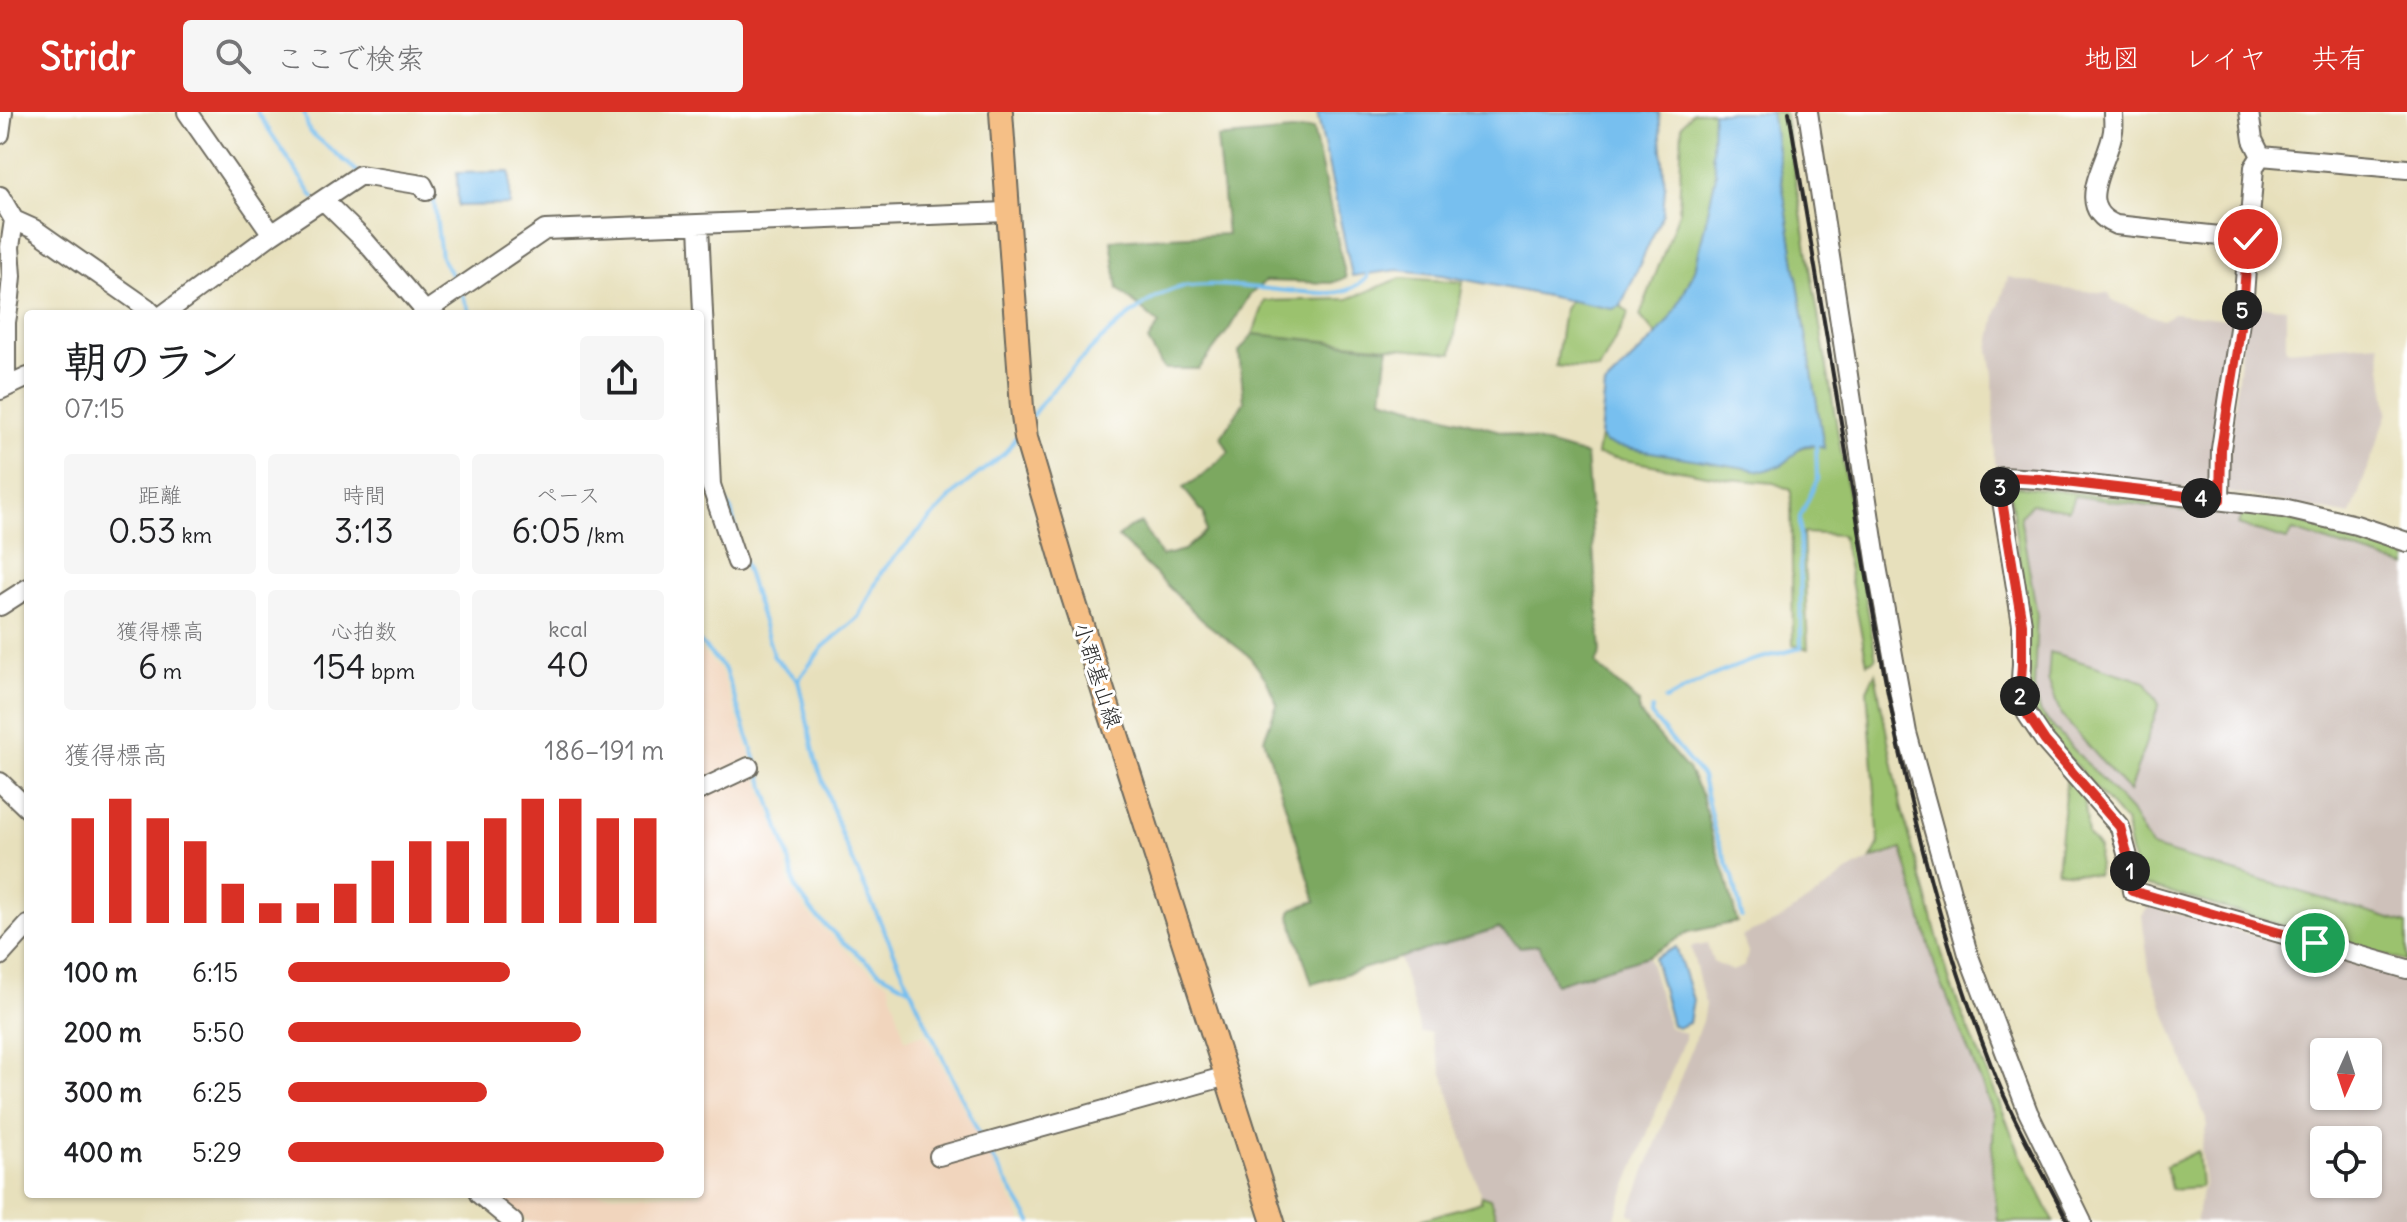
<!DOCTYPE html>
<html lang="ja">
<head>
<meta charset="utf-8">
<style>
  :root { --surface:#fff; --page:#f6f6f6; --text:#202124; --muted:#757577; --accent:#d93025 }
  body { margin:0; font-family:Delius,"Klee One",sans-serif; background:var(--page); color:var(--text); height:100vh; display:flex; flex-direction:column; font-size:30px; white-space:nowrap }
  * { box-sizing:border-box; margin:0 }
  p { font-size:26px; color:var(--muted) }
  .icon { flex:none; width:44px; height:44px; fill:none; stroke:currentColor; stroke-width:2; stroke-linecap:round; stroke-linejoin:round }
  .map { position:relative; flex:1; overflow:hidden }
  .sheet { position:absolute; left:24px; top:198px; width:680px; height:888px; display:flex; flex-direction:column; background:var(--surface); border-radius:8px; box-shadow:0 2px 6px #0004 }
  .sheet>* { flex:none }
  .needle { width:52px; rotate:183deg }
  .tools { position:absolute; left:2310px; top:926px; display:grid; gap:16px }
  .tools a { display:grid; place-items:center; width:72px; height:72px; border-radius:8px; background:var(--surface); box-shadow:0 2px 6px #0004; font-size:40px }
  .pin { position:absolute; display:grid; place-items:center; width:68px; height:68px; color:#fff; margin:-34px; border:4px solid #fff; border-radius:50%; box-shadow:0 2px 8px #0007 }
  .km { position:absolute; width:40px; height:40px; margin:-20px; border-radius:50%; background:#222; color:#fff; font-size:22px; line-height:40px; text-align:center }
  .round { display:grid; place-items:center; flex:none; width:84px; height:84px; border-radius:8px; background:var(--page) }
  .overview { display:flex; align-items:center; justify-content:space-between; height:136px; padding:0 40px }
  h1 { font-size:44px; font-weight:600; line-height:60px }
  .figures { display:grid; grid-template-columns:repeat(3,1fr); gap:12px; height:136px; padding:8px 40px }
  .figures div { display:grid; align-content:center; border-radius:8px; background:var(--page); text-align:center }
  .figures b { font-size:34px; font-weight:600 }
  .figures small { font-size:22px; font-weight:400 }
  .figures p { font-size:22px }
  .chart { height:224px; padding:16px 40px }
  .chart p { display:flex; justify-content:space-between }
  .chart svg { width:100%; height:144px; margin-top:8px; stroke:var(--accent); stroke-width:6 }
  ul { padding:0 40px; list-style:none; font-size:26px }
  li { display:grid; grid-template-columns:128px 96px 1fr; align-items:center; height:60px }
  li i { height:20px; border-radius:10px; background:var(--accent) }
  header { display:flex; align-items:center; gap:48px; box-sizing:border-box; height:112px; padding:0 40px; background:var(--accent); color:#fff }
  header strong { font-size:38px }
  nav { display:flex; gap:44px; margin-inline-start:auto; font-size:28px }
  .search { width:560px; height:72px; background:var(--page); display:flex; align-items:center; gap:20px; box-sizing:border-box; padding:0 28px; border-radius:8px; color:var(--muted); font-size:30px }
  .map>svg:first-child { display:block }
  .built { fill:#f1d5bd }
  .industrial { fill:#cec1ba; fill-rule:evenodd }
  .green { fill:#9bc26e; stroke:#63764c; stroke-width:2 }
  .forest { fill:#7ca861; stroke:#546a46; stroke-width:2 }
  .water { fill:#77bfef; stroke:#51758d; stroke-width:2 }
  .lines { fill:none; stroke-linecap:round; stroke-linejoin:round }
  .stream { stroke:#77bfef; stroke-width:4 }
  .minor-casing { stroke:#6d6a5e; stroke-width:22 }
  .major-casing { stroke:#6d6a5e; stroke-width:26 }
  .minor { stroke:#fff; stroke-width:18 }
  .major { stroke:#f5bf86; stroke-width:22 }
  .rail { stroke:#2b2b2b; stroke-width:4 }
  .route-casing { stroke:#fff; stroke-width:16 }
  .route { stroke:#d93025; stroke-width:10 }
  .labels { text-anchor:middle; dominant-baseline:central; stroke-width:6; stroke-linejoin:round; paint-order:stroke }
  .street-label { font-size:22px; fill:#2b2b2b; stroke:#fff }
</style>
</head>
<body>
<header>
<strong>Stridr</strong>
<div class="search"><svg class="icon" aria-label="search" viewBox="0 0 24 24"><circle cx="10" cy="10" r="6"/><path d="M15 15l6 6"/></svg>ここで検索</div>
<nav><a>地図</a><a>レイヤ</a><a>共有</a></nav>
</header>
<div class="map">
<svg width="2407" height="1110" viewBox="0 0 2407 1110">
  <rect width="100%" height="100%" fill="#fff"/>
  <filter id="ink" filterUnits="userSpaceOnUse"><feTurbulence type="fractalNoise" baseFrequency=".0125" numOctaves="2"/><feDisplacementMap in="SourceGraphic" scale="16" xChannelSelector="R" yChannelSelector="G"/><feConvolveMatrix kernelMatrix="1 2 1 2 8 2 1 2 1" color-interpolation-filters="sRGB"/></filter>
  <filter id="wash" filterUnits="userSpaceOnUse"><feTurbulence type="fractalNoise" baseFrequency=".006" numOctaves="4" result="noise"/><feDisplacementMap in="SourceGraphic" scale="32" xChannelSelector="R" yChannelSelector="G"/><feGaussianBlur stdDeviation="1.8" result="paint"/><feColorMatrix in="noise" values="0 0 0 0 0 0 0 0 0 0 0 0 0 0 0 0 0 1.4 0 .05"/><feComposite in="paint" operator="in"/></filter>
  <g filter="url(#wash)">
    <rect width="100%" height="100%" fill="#e7e0bc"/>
    <path class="built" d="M 700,537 L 721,560 L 751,645 L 700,669 Z
      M 755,659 L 783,737 L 789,773 L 810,804 L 858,850 L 889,872 L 905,928 L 925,922 L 1023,1110 L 529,1110 L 495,1082 L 700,1082 L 700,685 Z"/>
    <path class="industrial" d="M 2008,165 L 2064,177 L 2109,181 L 2113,189 L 2163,208 L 2174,201 L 2238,208 L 2214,380 L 1999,357 L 1994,351 L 1993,263 L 1989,237 L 1995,207 Z
      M 2246,193 L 2286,196 L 2286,238 L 2379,231 L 2388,300 L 2351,403 L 2225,380 Z
      M 2017,374 L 2278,404 L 2407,442 L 2407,850 L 2145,773 L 2125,710 L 2034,605 L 2028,512 L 2010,380 Z
      M 1902,737 L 1936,858 L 1994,1003 L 1992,1057 L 1998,1110 L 1634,1110 L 1636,1104 L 1629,1102 L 1702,909 L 1705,892 L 1691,835 L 1707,832 L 1713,850 L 1732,859 L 1745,854 L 1748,840 L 1742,824 L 1776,810 L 1827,776 L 1847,760 L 1871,747 Z
      M 2149,794 L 2407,867 L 2407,1110 L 2196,1110 L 2201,1081 L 2205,1071 L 2201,1036 L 2208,1013 L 2149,857 L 2142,804 ZM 2324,940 L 2368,940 L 2368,984 L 2324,984 ZM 2324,1028 L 2368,1028 L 2368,1072 L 2324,1072 Z
      M 1499,816 L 1520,834 L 1539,833 L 1555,872 L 1648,844 L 1669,915 L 1686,922 L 1613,1110 L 1498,1110 L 1490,1087 L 1481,1084 L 1430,920 L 1421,921 L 1399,845 Z"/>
    <path class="green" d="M 1692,0 L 1713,0 L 1712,41 L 1716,63 L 1695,158 L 1675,199 L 1657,224 L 1640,204 L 1679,100 L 1682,13 Z
      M 1771,0 L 1784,0 L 1876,547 L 1867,551 L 1842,423 L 1803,421 L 1808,537 L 1793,533 L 1791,378 L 1774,371 L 1729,367 L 1597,343 L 1600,324 L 1605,331 L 1785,351 C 1798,335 1804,331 1824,336 Z
      M 1401,166 L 1463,170 L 1452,241 L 1253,222 L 1265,189 L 1348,187 Z
      M 1570,188 L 1612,197 L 1621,194 L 1629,201 L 1599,258 L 1556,254 L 1564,197 Z
      M 2017,374 L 2214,397 L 2213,403 L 2074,384 L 2069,398 L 2032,392 L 2020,404 L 2037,502 L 2034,578 L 2041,602 L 2131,699 L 2151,735 L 2407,812 L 2407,850 L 2145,773 L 2136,765 L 2125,710 L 2034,605 L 2027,572 L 2028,512 L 2010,380 Z
      M 2242,400 L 2278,404 L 2407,442 L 2407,455 L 2293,419 L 2287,428 L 2238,413 Z
      M 2050,540 L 2146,570 L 2159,592 L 2129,680 L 2061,603 L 2048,568 Z
      M 1875,561 L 1901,694 L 1951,874 L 2021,1044 L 2054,1110 L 1998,1110 L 1992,1057 L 1994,1003 L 1936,858 L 1902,737 L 1871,747 L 1879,732 L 1867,578 Z
      M 2067,662 L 2084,682 L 2088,723 L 2099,736 L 2097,763 L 2057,759 Z
      M 2198,1039 L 2201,1075 L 2171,1077 L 2166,1054 Z
      M 1481,1084 L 1490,1087 L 1498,1110 L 1413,1110 L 1481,1090 Z"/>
    <path class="forest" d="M 1313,17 L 1346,166 L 1331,171 L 1265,169 L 1249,184 L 1229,217 L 1199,257 L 1164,257 L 1148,229 L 1159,212 L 1118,177 L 1111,128 L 1227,122 L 1217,26 Z
      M 1253,222 L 1388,236 L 1382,286 L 1586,343 L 1601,540 L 1596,552 L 1639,591 L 1639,601 L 1689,659 L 1702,684 L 1712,725 L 1726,764 L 1737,810 L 1689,820 L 1648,844 L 1555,872 L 1539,833 L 1520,835 L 1499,816 L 1312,872 L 1290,804 L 1292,797 L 1316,789 L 1264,627 L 1277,592 L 1266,567 L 1249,544 L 1202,508 L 1118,425 L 1129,416 L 1141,411 L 1161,444 L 1184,438 L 1206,419 L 1204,402 L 1183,376 L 1202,364 L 1229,340 L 1221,325 L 1244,290 L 1239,240 Z"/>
    <path class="water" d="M 1317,0 L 1659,0 L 1665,76 L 1663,101 L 1621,194 L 1612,197 L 1442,163 L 1398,158 L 1352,164 Z
      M 1713,0 L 1771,0 L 1824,336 C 1795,327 1801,341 1783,352 C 1777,355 1769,357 1763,359 L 1615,334 L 1605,331 L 1600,324 L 1605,274 L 1657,223 L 1675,199 L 1695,158 L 1716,63 L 1712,41 Z
      M 510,60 L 510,93 L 458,94 L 457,61 Z
      M 1676,835 L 1693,888 L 1689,911 L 1679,915 L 1672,913 L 1654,846 Z"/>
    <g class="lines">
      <path class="stream" d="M 257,0 L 314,86
        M 304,0 L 309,19 L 358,60
        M 433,81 L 441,145 L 456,171
        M 462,182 L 471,202
        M 1031,305 C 1057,269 1137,183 1182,175 C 1221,169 1264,178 1304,180 C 1319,181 1338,183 1352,176 C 1357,174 1362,169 1367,166 L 1368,158
        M 715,341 L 720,347 L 720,370
        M 724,386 L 731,398 L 737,423
        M 744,450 L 774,545 L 798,568 L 816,649 L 843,727 L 926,911 L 981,1025
        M 700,530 L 725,558 L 787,740 L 796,777 L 815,803 L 842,829 L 881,861 L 909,876
        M 798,568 L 823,535 L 859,505 L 882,459 L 916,422 L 959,377 L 1005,341 L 1016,325
        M 1665,588 L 1714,563 L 1750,549 L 1801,536 L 1800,405 L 1817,368 L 1816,328
        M 1652,597 L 1651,603 L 1702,665 L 1715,721 L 1733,765 L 1742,805
        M 987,1037 L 1031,1110"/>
    </g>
  </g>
  <g filter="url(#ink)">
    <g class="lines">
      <defs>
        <path id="minor" d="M 1808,0 L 1877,454 L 1907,621 L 1968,842 L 2028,1000 L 2082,1110
          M 2113,0 C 2113,6 2114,13 2113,19 C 2109,51 2071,95 2116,113 L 2248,127
          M 2249,0 L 2253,28 L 2261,44
          M 0,22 L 3,0
          M 2261,44 L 2407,57
          M 0,84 L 14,108 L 34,117 L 147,196 L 153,202
          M 323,88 L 365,129 L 425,199
          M 699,114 L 711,373 L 737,450
          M 272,122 L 360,63 L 423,73 L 426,79
          M 164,202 L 272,122 L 187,0
          M 422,202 L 545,118 L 1006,100
          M 6,275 L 6,210 L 10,185 L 12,164 L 10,135 L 14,108
          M 0,278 L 28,265
          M 2220,388 L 2221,337 L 2244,183 L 2254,55 L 2261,44
          M 2407,430 L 2356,413 L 2283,396 L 2039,367 L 2002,365 L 1999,370 L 2022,512 L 2022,552 L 2020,584 L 2027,602 L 2045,629 L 2120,715 L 2128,745 L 2132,779 L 2407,857
          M 0,494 L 28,476
          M 0,670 L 28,697
          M 700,678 L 749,655
          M 0,844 L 28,813
          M 939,1044 L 1227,964
          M 479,1082 L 513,1110"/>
        <path id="major" d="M 1001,0 L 1022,296 L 1026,326 L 1072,482 L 1273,1110"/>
      </defs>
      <use href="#minor" class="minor-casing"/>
      <use href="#major" class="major-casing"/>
      <use href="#minor" class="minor"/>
      <use href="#major" class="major"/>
      <path class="rail" d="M 1789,0 C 1810,130 1832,259 1854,388 C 1885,578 1920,773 1991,953 C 2012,1007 2042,1058 2068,1110"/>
    </g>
  </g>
  <g class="lines" filter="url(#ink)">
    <defs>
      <path id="route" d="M 2248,127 L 2244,183 L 2237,238 L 2221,337 L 2220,388 L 2039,367 L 2002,365 L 1999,370 L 2022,512 L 2022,552 L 2020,584 L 2027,602 L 2045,629 L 2120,715 L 2128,745 L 2132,779 L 2315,831"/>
    </defs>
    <use href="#route" class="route-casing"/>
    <use href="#route" class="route"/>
  </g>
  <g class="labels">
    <g class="street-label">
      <text transform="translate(1098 563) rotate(72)">小郡基山線</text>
    </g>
  </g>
</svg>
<div class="tools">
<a><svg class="needle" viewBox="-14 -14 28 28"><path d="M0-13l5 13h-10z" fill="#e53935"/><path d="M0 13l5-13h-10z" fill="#757577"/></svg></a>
<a><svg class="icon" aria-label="locate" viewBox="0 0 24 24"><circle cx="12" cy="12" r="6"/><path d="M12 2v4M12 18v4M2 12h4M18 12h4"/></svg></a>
</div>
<div class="pin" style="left:2315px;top:831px;background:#1e9e55"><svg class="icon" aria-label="arrive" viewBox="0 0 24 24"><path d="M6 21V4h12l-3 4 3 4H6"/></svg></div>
<div class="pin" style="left:2248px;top:127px;background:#d93025"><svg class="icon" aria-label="check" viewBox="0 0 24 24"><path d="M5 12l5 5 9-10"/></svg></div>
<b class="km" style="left:2130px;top:759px">1</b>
<b class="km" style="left:2020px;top:584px">2</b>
<b class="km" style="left:2000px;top:375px">3</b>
<b class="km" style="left:2201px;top:386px">4</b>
<b class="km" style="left:2242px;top:198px">5</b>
<section class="sheet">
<div class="overview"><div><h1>朝のラン</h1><p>07:15</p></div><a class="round"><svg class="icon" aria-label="share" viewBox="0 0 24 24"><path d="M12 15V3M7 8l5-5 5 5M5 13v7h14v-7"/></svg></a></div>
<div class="figures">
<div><p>距離</p><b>0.53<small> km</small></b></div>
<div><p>時間</p><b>3:13</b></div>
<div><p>ペース</p><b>6:05<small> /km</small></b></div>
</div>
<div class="figures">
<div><p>獲得標高</p><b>6<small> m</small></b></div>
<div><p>心拍数</p><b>154<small> bpm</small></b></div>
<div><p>kcal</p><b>40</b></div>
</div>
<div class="chart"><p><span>獲得標高</span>186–191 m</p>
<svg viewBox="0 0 160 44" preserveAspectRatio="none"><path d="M5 44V12M15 44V6M25 44V12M35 44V19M45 44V32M55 44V38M65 44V38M75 44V32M85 44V25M95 44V19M105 44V19M115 44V12M125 44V6M135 44V6M145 44V12M155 44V12"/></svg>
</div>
<ul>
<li><b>100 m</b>6:15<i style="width:59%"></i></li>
<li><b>200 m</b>5:50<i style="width:78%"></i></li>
<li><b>300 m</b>6:25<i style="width:53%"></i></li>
<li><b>400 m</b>5:29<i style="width:100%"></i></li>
</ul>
</section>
</div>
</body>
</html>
